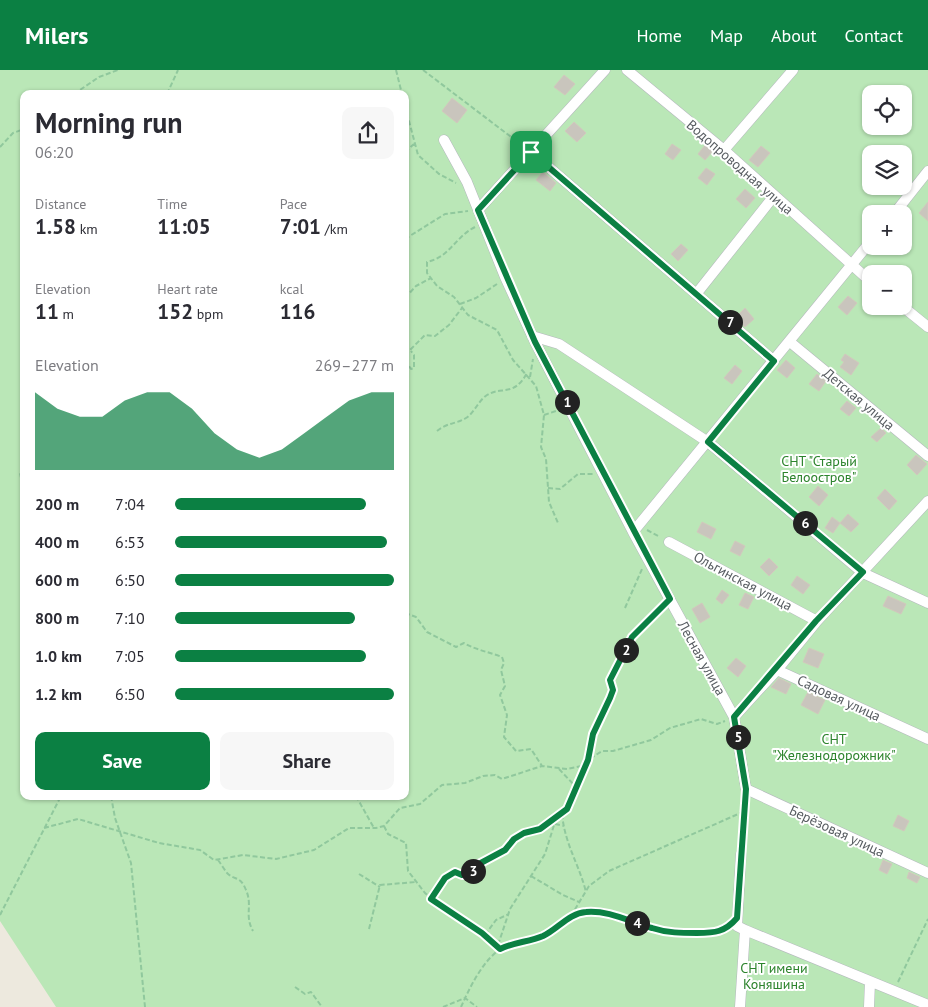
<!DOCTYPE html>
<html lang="en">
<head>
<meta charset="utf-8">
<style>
  :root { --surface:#fff; --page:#f7f7f7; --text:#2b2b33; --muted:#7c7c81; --accent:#0b8043 }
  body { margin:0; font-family:"PT Sans",sans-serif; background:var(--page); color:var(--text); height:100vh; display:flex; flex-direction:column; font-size:19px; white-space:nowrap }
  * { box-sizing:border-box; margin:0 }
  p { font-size:16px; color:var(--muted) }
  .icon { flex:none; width:28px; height:28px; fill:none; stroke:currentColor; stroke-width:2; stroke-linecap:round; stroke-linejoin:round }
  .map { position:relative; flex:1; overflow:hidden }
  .drawer { position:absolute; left:20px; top:20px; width:389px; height:710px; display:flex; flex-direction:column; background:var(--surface); border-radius:10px; box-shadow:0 1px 4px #0004 }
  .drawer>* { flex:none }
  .tools { position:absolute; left:862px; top:15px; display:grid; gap:10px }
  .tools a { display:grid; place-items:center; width:50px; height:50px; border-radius:10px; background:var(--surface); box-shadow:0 1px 4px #0004; font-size:25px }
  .pin { position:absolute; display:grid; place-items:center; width:42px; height:42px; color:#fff; margin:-21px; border-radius:10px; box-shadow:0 2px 8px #0006 }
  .km { position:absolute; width:25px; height:25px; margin:-12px; border-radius:50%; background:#222; color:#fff; font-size:14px; line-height:25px; text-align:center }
  .round { display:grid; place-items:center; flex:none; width:52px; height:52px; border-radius:10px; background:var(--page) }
  .overview { display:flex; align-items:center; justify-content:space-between; height:85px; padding:0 15px }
  h1 { font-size:28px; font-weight:700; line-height:38px }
  .stats { display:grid; grid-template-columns:repeat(3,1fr); gap:8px; height:85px; padding:5px 15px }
  .stats div { display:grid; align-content:center }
  .stats b { font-size:21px; font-weight:700 }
  .stats small { font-size:14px; font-weight:400 }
  .stats p { font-size:14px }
  .chart { height:140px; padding:10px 15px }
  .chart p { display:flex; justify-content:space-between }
  .chart svg { width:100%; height:90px; margin-top:5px; fill:var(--accent); opacity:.7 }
  .cta { display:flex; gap:10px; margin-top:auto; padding:10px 15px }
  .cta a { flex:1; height:58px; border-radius:10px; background:var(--accent); color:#fff; font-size:20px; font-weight:700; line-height:58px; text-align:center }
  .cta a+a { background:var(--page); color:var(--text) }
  ul { padding:0 15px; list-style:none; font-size:16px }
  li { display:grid; grid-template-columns:80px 60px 1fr; align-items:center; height:38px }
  li i { height:12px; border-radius:6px; background:var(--accent) }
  header { display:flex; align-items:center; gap:30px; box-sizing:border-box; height:70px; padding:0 25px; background:var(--accent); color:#fff }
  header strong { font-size:24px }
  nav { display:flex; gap:28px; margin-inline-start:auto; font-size:18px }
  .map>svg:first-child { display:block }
  .green { fill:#bae7b7; fill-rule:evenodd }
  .building { fill:#c9c5bd; stroke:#d1cabc }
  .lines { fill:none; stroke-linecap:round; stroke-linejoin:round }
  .minor-casing { stroke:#b4b8bd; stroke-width:11 }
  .path { stroke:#90c89d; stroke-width:2; stroke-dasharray:5 2.5; stroke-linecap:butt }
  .minor { stroke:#fff; stroke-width:10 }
  .route-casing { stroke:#fff; stroke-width:10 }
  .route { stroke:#0b8043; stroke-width:6 }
  .labels { text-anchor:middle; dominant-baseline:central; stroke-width:4; stroke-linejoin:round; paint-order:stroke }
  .street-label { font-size:14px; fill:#575c61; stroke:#fff }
  .park-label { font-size:14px; fill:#2d842d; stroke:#fff }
</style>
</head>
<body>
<header>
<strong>Milers</strong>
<nav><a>Home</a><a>Map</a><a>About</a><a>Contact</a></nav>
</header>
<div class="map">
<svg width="928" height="937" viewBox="0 0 928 937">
  <rect width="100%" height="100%" fill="#ede9de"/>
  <path class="green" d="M 0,0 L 928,0 L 928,937 L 56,937 L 0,851 ZM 24,24 L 405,24 L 405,726 L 24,726 ZM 871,24 L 904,24 L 904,56 L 871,56 ZM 871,84 L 904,84 L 904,116 L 871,116 ZM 871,144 L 904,144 L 904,176 L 871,176 ZM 871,204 L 904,204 L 904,236 L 871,236 Z"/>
  <path class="building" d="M 564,5 L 575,14 L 565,25 L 554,17 Z
    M 452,28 L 467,40 L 457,53 L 442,41 Z
    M 574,52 L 586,63 L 577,72 L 565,61 Z
    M 672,74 L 681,80 L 673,90 L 665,84 Z
    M 705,75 L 713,81 L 705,90 L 698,84 Z
    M 761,76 L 770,83 L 758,97 L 749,90 Z
    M 706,98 L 715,104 L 707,115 L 698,108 Z
    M 543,102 L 556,113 L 550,121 L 536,110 Z
    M 745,119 L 755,128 L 746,138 L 736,129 Z
    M 928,132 L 928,151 L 919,143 Z
    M 681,174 L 688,180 L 678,191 L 671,184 Z
    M 848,226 L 857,233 L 847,245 L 838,237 Z
    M 745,238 L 754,249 L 745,257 L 735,248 Z
    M 845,284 L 859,293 L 851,305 L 840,297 L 844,292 L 841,290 Z
    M 786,290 L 795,298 L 787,308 L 777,300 Z
    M 735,295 L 742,301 L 732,314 L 724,308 Z
    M 817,304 L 826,311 L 819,321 L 809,314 Z
    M 847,331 L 856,338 L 849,346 L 840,339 Z
    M 881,358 L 886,363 L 877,372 L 871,367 Z
    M 916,385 L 927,394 L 917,405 L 907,395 Z
    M 818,416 L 828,425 L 819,436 L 809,427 Z
    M 885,419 L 897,431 L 889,440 L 877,428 Z
    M 848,444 L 859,454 L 851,462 L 840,453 Z
    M 832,447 L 840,453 L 833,463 L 825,458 Z
    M 702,452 L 716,459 L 711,469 L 697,462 Z
    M 735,471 L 745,476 L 740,486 L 730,481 Z
    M 769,488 L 778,497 L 769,506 L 760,497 Z
    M 797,506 L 810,515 L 803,524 L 791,515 Z
    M 722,520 L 729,525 L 722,534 L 716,529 Z
    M 745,523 L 754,527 L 748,539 L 739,535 Z
    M 888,526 L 906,534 L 901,544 L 883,536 Z
    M 702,533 L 710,547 L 700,553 L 692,539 Z
    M 809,578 L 824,584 L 818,598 L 803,592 Z
    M 736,588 L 746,596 L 738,607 L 727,598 Z
    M 779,608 L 791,614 L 786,624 L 771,617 Z
    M 808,622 L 825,630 L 818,644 L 801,635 Z
    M 898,745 L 909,751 L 904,761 L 893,756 Z
    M 883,790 L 892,794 L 887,804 L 879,800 Z
    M 909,802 L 920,807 L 917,813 L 907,808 Z"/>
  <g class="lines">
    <defs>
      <path id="minor" d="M 627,0 L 724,80 L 871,212
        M 444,70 L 467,112 L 505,207 L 535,272 L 633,462 L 734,647 L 746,719 L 928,803
        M 724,80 L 793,0
        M 531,82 L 774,291
        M 478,140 L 605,0
        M 894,144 L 928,101
        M 697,223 L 774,126
        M 902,236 L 928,257
        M 532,266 L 559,274 L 708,372 L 863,503 L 928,533
        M 790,272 L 928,386
        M 633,462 L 871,171
        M 669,472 L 817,551
        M 777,600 L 928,669
        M 734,647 L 777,600 L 817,551 L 928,431
        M 745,860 L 928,935
        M 740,937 L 745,860 L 737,856 L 741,784
        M 869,937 L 870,912"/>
    </defs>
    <use href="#minor" class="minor-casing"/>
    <path class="path" d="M 396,0 L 402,24
      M 423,0 L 523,76
      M 74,24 L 99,7 L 118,0
      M 167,24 L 178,0
      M 405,36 L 418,85 L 439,104 L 456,113
      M 0,77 L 13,63 L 24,59
      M 405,82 L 414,74
      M 475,157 C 455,167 450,187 427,192 L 427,203 L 437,216 L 454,227 L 468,245 L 497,260 L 513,290 L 536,316 L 544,345 L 541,377 L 546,389 L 549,432 L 558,453
      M 405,169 L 445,144 L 468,141
      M 405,228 L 416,216 L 431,208
      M 460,234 L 476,228 L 497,214
      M 405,285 L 425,265 L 435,266 L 449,255 L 462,238
      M 405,290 L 411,299 L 414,298 L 414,285 L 411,281
      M 530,307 L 533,289
      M 544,345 L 559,340
      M 437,361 C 448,352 457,354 466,348 C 475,342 478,331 487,325 C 502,316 514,327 527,303
      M 24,397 L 20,403 L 24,422
      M 548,418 L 560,419 L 578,404 L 593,404
      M 647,460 L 660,467
      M 625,538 L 642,499
      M 405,543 L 416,547 L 427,562 L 456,577 L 464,573 C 476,580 489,582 502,587 L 504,593 L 501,600 L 505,616 L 500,625 L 507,645 L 504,667 L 516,681 L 531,679 L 542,696
      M 588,690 L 593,664 L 613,620 L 610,610 L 632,567 L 663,536
      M 559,699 L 576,717
      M 111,726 L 115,748 L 131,793 L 145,937
      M 356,726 L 374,758
      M 562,744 C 565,775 579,794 586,822
      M 555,754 L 564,756
      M 384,756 L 388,764 L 406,773 L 408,801 L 425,823 L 443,838 L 482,863 L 500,879 C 514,872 529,872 543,866 C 563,857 574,839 597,842 C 616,843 634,853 652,858 C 667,863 682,863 697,863 C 708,863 717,863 727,859
      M 44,758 L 78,749 L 159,773 L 200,780 L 214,790 L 243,785 L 276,789 L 314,780 L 349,758 L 376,758 L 384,756 L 400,738 L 420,734 L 442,715 L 465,713 L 483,706 L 495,705 L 502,709 L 542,696 L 567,699 L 586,695
      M 742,774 L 746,729
      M 218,790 C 221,794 224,799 227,803 C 235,811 240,805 246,820 C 253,836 244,845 253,861
      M 359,804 L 380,817
      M 531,806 L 563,825 L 579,832
      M 431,829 L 445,808 L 455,802 L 462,805 L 473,801 L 477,795 L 505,780 L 514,769 L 524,763 L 540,759 L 567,739
      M 0,845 L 61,726
      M 571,846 L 589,816 L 609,801 L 745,741
      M 369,859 L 380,815 L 416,812
      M 485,865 L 496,850 L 509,844
      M 898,912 L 928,849
      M 295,917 L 305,924 L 311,922 L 322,937
      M 443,937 L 465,928 L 477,937
      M 461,937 C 470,917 482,892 500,879 L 499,872 L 510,839 L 545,784 L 555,752 L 566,741 L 571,731 L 588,690 L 602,681 L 613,681 L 651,670 L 670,658 L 701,649 L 717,654 L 725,651"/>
    <use href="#minor" class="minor"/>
  </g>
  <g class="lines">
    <defs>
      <path id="route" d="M 531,82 L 774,291 L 708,372 L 863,502 L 816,551 L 734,647 L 746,719 L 737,848 C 725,862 715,863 697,863 C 682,863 667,863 652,858 C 630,852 609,840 586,842 C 569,843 558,859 543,866 C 529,872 514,872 500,879 L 482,863 L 431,829 L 445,808 L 455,802 L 462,805 L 473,801 L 477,795 L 505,780 L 514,769 L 524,763 L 540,759 L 567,739 L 588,690 L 593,664 L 610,628 L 613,620 L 610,610 L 632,567 L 670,529 L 535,272 L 478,140 Z"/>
    </defs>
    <use href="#route" class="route-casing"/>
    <use href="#route" class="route"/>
  </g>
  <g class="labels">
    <g class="street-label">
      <text transform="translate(740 97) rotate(41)">Водопроводная улица</text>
      <text transform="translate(859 329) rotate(40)">Детская улица</text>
      <text transform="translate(743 511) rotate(28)">Ольгинская улица</text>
      <text transform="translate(702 588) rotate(61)">Лесная улица</text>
      <text transform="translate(839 628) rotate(25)">Садовая улица</text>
      <text transform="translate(837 761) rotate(25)">Берёзовая улица</text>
    </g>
    <g class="park-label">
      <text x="819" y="391">СНТ "Старый<tspan x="819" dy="16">Белоостров"</tspan></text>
      <text x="834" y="669">СНТ<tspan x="834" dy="16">"Железнодорожник"</tspan></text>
      <text x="774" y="898">СНТ имени<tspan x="774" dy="16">Коняшина</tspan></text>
    </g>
  </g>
</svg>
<div class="tools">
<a><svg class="icon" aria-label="locate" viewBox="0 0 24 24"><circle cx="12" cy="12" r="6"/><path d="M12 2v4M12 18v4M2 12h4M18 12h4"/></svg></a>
<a><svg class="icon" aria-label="layers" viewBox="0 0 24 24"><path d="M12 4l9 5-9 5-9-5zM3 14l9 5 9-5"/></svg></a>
<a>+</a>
<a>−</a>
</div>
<div class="pin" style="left:531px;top:82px;background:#1e9e55"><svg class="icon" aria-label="arrive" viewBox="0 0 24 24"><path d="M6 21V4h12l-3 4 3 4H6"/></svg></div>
<b class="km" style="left:567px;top:332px">1</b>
<b class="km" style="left:626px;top:580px">2</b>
<b class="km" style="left:473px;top:801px">3</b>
<b class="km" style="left:637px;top:853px">4</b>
<b class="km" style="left:738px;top:667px">5</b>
<b class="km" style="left:805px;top:453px">6</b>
<b class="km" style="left:730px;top:252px">7</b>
<section class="drawer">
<div class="overview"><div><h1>Morning run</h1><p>06:20</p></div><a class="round"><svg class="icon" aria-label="share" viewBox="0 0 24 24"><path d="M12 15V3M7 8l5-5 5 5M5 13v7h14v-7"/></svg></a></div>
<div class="stats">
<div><p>Distance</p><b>1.58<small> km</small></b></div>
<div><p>Time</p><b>11:05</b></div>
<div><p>Pace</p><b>7:01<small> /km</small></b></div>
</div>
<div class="stats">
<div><p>Elevation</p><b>11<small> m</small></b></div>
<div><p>Heart rate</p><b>152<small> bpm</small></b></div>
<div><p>kcal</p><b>116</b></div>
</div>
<div class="chart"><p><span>Elevation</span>269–277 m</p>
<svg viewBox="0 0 160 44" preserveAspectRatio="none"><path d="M0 44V6L10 14L20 18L30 18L40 10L50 6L60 6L70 14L80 26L90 34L100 38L110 34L120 26L130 18L140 10L150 6L160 6V44z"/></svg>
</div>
<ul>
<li><b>200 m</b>7:04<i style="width:87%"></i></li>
<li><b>400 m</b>6:53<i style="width:97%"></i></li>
<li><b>600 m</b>6:50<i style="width:100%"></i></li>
<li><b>800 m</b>7:10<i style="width:82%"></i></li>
<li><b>1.0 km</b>7:05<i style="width:87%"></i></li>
<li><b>1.2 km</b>6:50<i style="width:100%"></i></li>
</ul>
<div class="cta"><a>Save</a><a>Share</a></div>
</section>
</div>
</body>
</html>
